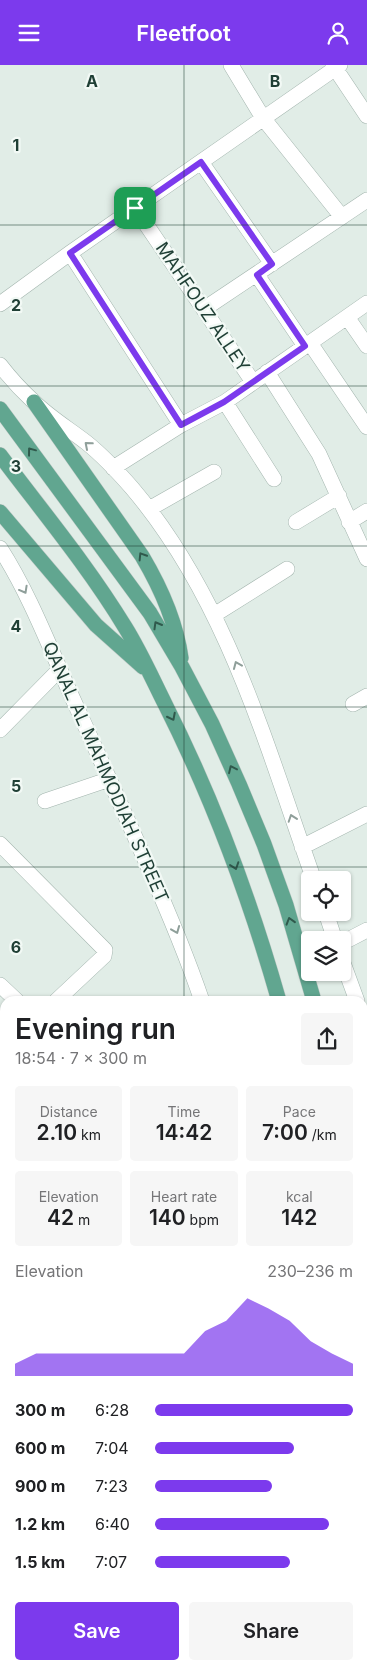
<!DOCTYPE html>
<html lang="en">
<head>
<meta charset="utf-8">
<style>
  :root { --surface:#fff; --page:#f6f6f6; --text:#202124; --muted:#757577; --accent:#7c3aed }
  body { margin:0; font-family:Inter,sans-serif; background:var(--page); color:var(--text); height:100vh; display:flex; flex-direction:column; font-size:19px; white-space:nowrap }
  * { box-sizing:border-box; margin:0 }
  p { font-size:16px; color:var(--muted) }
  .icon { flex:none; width:28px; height:28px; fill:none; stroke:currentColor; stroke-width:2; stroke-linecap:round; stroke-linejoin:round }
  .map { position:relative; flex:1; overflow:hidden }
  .sheet { position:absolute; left:0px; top:931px; width:368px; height:674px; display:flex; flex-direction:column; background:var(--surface); border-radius:15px 15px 0 0; box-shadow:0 1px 4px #0004 }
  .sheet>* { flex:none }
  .fabs { position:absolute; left:301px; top:806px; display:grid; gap:10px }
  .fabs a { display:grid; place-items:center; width:50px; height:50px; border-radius:5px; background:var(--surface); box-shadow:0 1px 4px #0004; font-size:25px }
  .pin { position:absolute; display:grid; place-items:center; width:42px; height:42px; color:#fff; margin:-21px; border-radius:10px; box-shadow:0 2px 8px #0006 }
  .round { display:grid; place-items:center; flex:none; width:52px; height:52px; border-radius:5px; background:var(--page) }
  .head { display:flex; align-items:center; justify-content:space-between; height:85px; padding:0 15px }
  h1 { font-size:28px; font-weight:600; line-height:38px }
  .stats { display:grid; grid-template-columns:repeat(3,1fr); gap:8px; height:85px; padding:5px 15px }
  .stats div { display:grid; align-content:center; border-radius:5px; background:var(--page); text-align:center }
  .stats b { font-size:21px; font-weight:600 }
  .stats small { font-size:14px; font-weight:400 }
  .stats p { font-size:14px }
  .chart { height:140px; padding:10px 15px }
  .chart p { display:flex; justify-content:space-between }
  .chart svg { width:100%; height:90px; margin-top:5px; fill:var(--accent); opacity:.7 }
  .action { display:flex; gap:10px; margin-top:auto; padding:10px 15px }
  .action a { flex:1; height:58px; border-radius:5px; background:var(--accent); color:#fff; font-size:20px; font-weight:600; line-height:58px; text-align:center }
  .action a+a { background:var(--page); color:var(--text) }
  ul { padding:0 15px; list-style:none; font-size:16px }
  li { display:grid; grid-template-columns:80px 60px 1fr; align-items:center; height:38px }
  li i { height:12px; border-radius:6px; background:var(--accent) }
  header { display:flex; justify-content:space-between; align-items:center; height:65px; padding:0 15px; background:var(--accent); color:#fff; font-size:22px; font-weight:600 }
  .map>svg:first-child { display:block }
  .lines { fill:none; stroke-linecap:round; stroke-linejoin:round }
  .minor-casing { stroke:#a3b5ae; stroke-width:16 }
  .major-casing { stroke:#c0c9c6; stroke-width:16 }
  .minor { stroke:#fff; stroke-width:15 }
  .major { stroke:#61a690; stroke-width:15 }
  .oneway { stroke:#8f9f9a }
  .oneway2 { stroke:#30594c }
  .route-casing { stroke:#fff; stroke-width:10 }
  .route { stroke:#7c3aed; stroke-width:6 }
  .grid { fill:none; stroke:#1f3f35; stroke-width:1; stroke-opacity:0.55 }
  .labels { text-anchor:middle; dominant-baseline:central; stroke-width:4.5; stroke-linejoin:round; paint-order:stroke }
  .street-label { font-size:18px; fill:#1f3f35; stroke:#f2f9f5 }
  .grid-label { font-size:16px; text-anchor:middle; font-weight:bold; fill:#1f3f35; stroke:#f2f9f5; stroke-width:4.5; stroke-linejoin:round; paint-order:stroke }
</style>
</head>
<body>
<header><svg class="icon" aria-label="menu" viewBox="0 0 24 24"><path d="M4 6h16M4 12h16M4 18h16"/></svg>Fleetfoot<svg class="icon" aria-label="person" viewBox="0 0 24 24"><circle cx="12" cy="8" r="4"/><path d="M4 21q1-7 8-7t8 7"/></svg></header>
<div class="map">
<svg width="367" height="1604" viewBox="0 0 367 1604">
  <rect width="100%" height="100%" fill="#e1ede7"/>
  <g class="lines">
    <defs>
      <path id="minor" d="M 231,0 L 263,53 L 342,152
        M 333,0 L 367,51
        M 201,97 L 272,199
        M 135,143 L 253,317
        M 70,188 L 181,360
        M 257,210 L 305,281
        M 0,239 L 70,188 L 340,0
        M 204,244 L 367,135
        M 347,252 L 367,281
        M 310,278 L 367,362
        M 0,300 C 10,313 21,325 33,336 C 49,352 69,364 87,378 C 103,391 118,407 132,423 C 227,535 266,680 314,815
        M 267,307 L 319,389 L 367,494
        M 225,337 L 274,414
        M 113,403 L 181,360 L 225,337 L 367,238
        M 149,444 L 214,407
        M 296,457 L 339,431
        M 349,457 L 367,446
        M 0,483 C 32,533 52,589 77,643 C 101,695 124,747 147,799 C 167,844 186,889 202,936
        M 214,550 L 287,504
        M 353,639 L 367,631
        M 0,665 L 59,605
        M 45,736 L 110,714
        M 0,779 L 105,885 L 104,891 L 56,936
        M 302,782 L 367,749
        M 326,848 L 335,875
        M 342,878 L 367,865
        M 342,895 L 357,936
        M 0,920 L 17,936
        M 362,953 L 367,966
        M 0,991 L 5,986
        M 0,1068 L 5,1073
        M 0,1222 L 5,1227
        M 0,1315 L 5,1310
        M 0,1418 L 5,1423
        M 0,1517 L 5,1522
        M 0,1588 L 5,1593
        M 13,1600 L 17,1604
        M 85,1600 L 89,1604
        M 202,1600 L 208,1604
        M 31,1604 L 35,1600"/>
      <path id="major" d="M 34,337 L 142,491 C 161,523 176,556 181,593
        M 0,344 L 150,548 L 182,602 L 212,659 L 239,719 L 264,779 L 286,840 L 314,936
        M 0,390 C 42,446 88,501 125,562 C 140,586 152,613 165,639 C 213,734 250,834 279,936
        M 0,447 L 96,560 L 143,602
        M 362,1592 L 365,1604
        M 323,1600 L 324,1604"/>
    </defs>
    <use href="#minor" class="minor-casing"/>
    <use href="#major" class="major-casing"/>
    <use href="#minor" class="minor"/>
    <use href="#major" class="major"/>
  </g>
  <defs><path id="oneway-chevron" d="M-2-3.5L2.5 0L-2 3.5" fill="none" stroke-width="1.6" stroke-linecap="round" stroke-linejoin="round" transform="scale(1.25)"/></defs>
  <g class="oneway">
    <use href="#oneway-chevron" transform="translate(88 380) rotate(-139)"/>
    <use href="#oneway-chevron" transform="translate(24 525) rotate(61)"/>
    <use href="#oneway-chevron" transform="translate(237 600) rotate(-113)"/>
    <use href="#oneway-chevron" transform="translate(292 753) rotate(-109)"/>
    <use href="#oneway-chevron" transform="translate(176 865) rotate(68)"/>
  </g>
  <g class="oneway2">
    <use href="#oneway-chevron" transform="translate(31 386) rotate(-127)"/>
    <use href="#oneway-chevron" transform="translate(142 491) rotate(-122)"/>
    <use href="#oneway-chevron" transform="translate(157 560) rotate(-120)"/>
    <use href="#oneway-chevron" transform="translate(172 652) rotate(63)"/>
    <use href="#oneway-chevron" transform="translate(232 704) rotate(-115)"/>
    <use href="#oneway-chevron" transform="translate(235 801) rotate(71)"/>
    <use href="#oneway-chevron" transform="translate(290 856) rotate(-107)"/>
  </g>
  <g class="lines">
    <defs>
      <path id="route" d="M 201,97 L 272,199 L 257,210 L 305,281 L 224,337 L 181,360 L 70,188 Z"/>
    </defs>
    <use href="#route" class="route-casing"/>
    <use href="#route" class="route"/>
  </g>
  <path class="grid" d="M 184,0 L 184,936M 0,160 L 367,160M 0,321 L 367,321M 0,481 L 367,481M 0,642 L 367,642M 0,802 L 367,802M 0,962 L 5,962M 362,962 L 367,962M 0,1123 L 5,1123M 362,1123 L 367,1123M 0,1283 L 5,1283M 362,1283 L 367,1283M 0,1444 L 5,1444M 362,1444 L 367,1444M 184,1600 L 184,1604"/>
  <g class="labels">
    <g class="street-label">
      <text transform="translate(203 242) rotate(56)">MAHFOUZ ALLEY</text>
      <text transform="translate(106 707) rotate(66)">QANAL AL MAHMODIAH STREET</text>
    </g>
  </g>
  <g class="grid-label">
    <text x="92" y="22">A</text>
    <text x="275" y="22">B</text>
    <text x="16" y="86">1</text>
    <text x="16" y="246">2</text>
    <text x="16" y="407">3</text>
    <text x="16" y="567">4</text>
    <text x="16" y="727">5</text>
    <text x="16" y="888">6</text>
  </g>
</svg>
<div class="fabs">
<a><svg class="icon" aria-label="locate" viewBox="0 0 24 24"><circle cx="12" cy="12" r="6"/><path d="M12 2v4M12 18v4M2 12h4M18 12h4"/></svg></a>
<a><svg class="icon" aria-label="layers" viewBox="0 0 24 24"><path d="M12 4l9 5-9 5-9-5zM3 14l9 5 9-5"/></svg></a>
</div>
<div class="pin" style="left:135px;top:143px;background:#1e9e55"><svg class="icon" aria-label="arrive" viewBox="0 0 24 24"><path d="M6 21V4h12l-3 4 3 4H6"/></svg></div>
<section class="sheet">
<div class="head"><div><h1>Evening run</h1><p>18:54 · 7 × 300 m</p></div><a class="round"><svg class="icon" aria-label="share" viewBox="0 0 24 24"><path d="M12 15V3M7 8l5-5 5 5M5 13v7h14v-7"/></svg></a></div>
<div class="stats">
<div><p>Distance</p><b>2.10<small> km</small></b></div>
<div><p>Time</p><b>14:42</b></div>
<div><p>Pace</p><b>7:00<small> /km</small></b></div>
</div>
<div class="stats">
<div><p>Elevation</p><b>42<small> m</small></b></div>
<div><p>Heart rate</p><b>140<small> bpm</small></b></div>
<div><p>kcal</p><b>142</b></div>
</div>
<div class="chart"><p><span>Elevation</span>230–236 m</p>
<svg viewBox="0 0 160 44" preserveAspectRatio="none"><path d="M0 44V38L10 33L20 33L30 33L40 33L50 33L60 33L70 33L80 33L90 22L100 17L110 6L120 11L130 17L140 27L150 33L160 38V44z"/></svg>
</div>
<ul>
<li><b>300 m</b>6:28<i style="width:100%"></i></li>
<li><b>600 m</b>7:04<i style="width:70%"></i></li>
<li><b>900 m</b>7:23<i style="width:59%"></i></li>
<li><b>1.2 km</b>6:40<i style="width:88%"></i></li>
<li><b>1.5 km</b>7:07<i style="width:68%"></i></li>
</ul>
<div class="action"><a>Save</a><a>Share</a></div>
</section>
</div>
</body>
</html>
